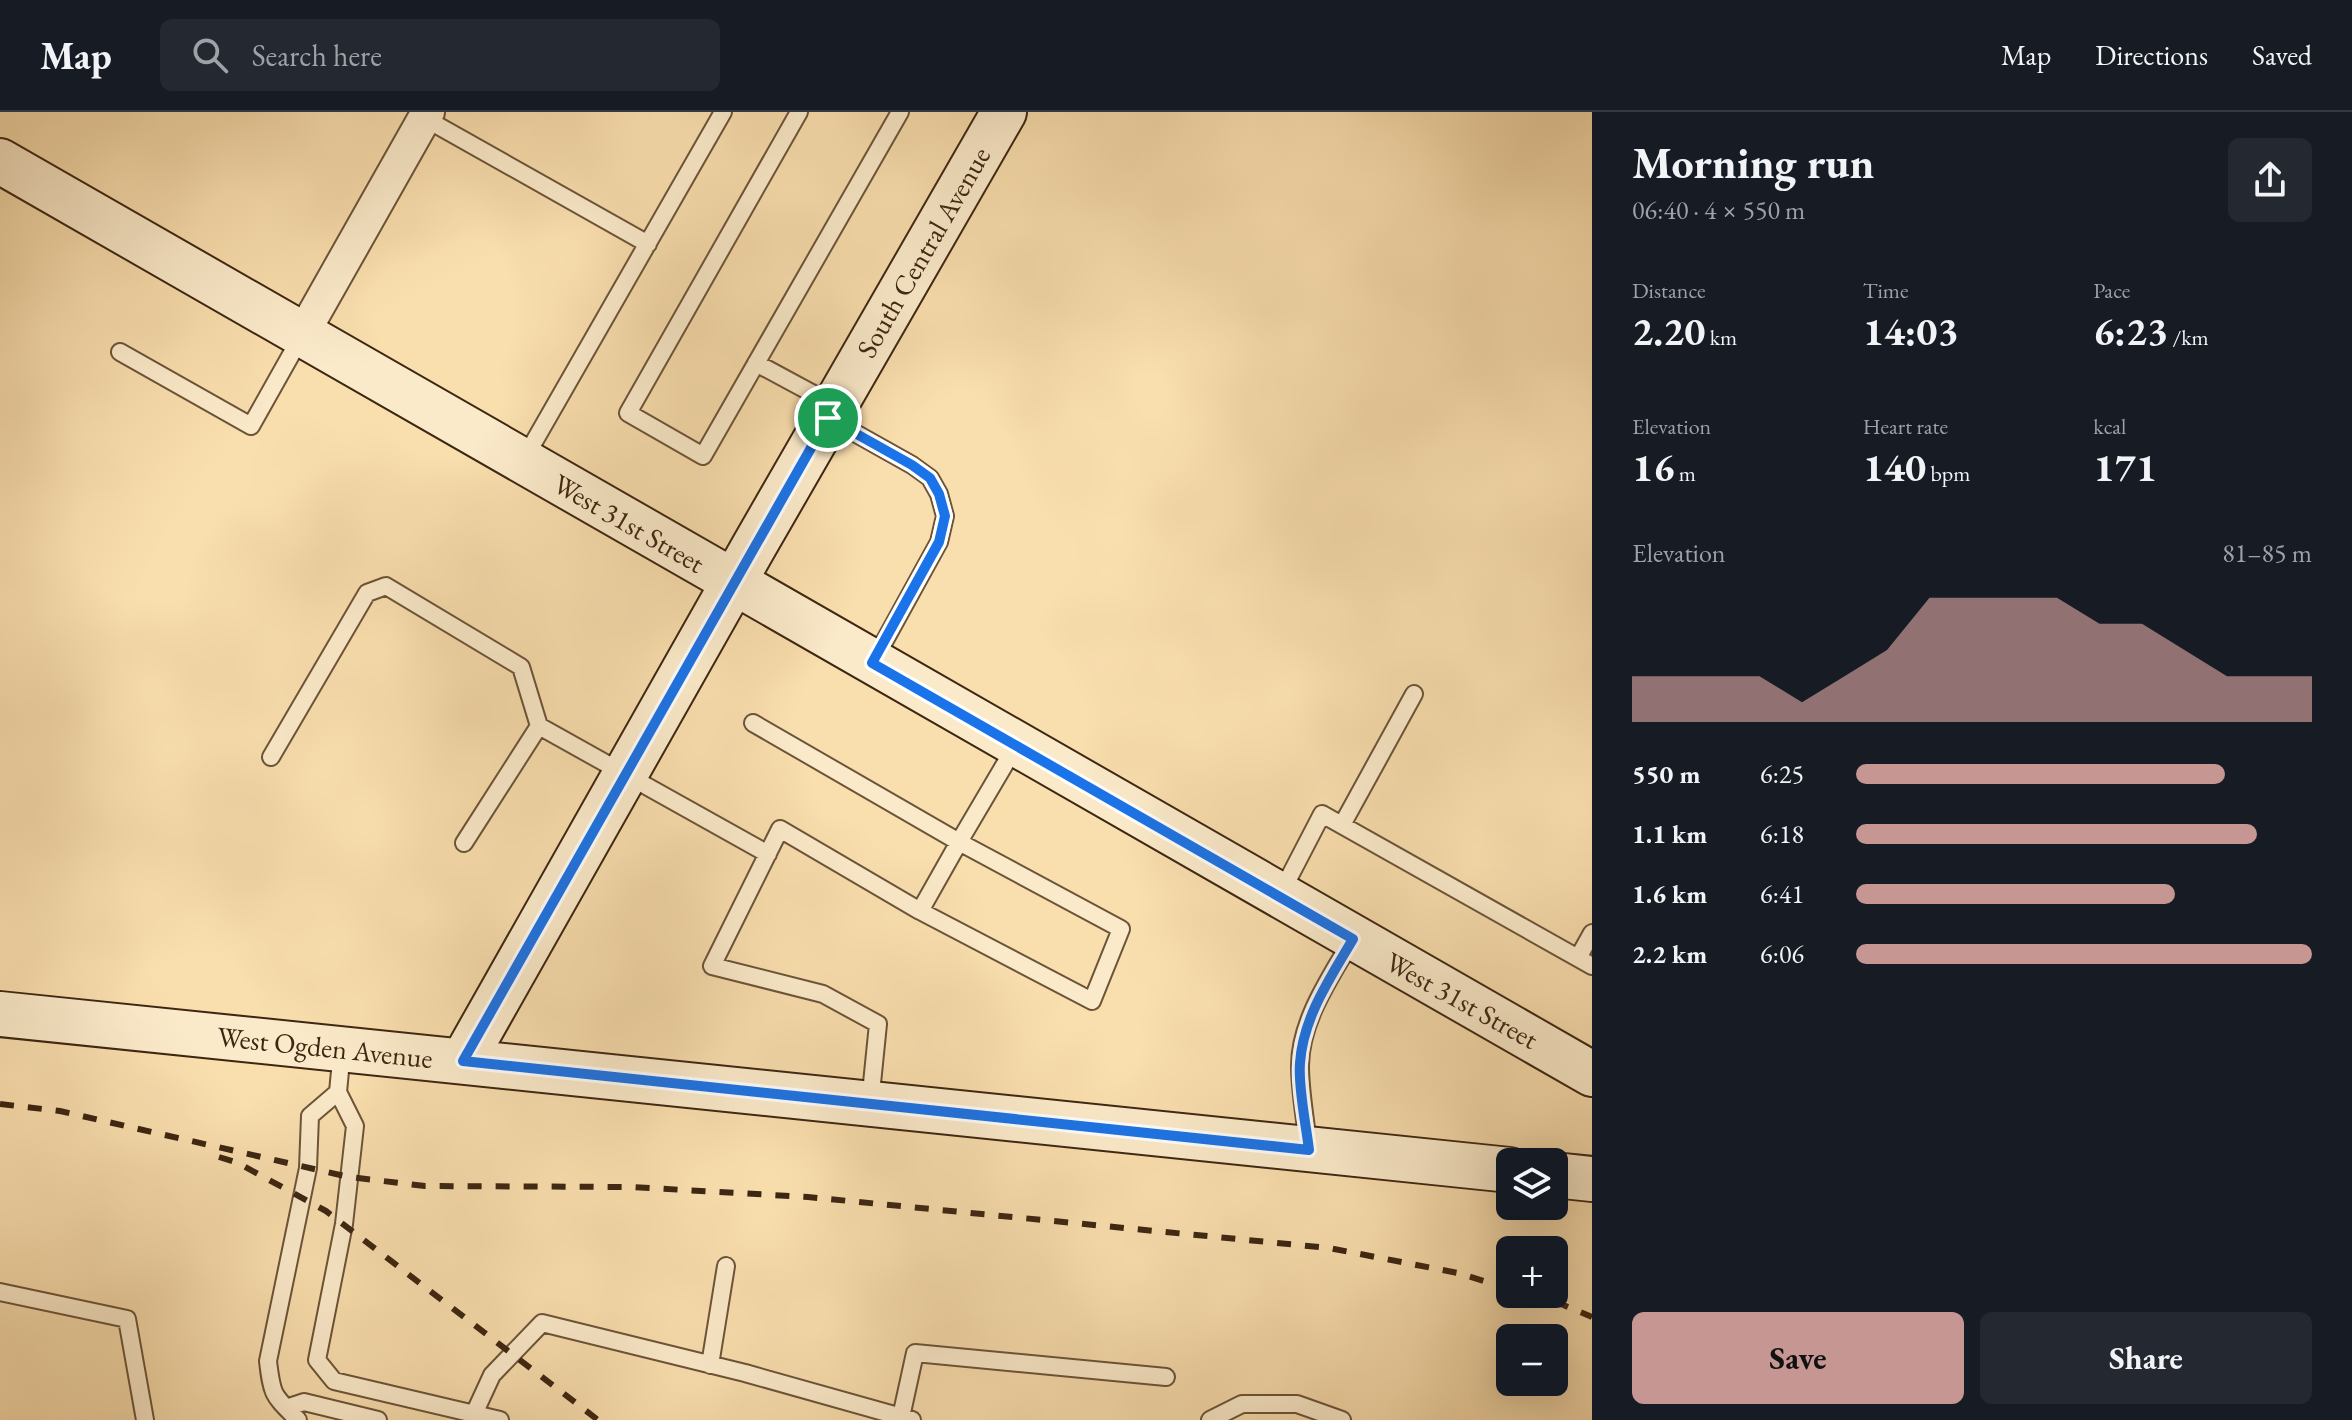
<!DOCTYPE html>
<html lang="en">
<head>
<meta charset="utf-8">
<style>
  :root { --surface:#171b24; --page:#242831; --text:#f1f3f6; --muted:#9ea1a6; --line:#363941; --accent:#c59692 }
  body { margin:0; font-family:"EB Garamond",serif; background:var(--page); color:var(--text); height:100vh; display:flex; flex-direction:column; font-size:30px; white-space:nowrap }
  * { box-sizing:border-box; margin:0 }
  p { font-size:26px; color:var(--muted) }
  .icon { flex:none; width:44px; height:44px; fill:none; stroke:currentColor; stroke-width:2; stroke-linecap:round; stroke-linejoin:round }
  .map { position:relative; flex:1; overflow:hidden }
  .side { display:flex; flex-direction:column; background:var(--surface); width:760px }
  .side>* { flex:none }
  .buttons { position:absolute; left:1496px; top:1036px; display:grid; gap:16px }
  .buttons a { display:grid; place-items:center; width:72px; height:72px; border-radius:12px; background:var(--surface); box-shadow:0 8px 32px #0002; font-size:40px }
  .pin { position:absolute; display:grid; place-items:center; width:68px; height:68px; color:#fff; margin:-34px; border:4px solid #fff; border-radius:50%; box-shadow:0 2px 8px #0007 }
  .round { display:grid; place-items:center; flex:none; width:84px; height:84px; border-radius:12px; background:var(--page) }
  .overview { display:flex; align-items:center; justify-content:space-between; height:136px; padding:0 40px }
  h1 { font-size:44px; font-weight:700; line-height:60px }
  .metrics { display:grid; grid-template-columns:repeat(3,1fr); gap:12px; height:136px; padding:8px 40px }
  .metrics div { display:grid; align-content:center }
  .metrics b { font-size:40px; font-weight:700 }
  .metrics small { font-size:22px; font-weight:400 }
  .metrics p { font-size:22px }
  .chart { height:224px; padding:16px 40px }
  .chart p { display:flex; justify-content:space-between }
  .chart svg { width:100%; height:144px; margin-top:8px; fill:var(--accent); opacity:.7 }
  .cta { display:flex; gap:16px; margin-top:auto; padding:16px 40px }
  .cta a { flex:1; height:92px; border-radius:12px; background:var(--accent); color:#111; font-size:32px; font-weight:700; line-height:92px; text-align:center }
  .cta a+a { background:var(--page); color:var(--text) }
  ul { padding:0 40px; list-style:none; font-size:26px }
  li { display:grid; grid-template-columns:128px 96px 1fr; align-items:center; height:60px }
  li i { height:20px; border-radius:10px; background:var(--accent) }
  header { display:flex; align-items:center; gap:48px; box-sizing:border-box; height:112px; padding:0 40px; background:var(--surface); border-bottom:2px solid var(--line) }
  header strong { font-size:38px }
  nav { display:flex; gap:44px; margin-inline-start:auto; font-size:28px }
  .search { width:560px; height:72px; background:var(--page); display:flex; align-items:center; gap:20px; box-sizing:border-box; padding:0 28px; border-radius:12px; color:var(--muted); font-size:30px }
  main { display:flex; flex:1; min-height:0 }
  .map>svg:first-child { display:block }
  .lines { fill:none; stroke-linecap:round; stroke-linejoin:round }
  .service-casing { stroke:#6c5439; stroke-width:20 }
  .minor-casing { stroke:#6c5439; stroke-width:36 }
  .secondary-casing { stroke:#3d2612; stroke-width:48 }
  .service { stroke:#fbeaca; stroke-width:16 }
  .minor { stroke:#fbeaca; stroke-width:32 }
  .secondary { stroke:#fbeaca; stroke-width:44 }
  .rail { stroke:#3d2612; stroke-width:6; stroke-dasharray:14 14; stroke-linecap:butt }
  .route-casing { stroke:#fff; stroke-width:16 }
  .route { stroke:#1a73e8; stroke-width:10 }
  .labels { text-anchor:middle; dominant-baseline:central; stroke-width:7; stroke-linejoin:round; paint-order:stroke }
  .street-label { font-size:28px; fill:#3d2612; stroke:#fbeaca }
</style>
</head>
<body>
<header>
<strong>Map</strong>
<div class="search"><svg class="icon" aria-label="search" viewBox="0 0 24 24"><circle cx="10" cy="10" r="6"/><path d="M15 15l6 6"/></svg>Search here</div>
<nav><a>Map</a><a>Directions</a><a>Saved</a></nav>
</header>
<main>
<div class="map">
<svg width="1592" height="1308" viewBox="0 0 1592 1308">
  <rect width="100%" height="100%" fill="#f9deae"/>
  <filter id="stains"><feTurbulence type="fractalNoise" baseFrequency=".0025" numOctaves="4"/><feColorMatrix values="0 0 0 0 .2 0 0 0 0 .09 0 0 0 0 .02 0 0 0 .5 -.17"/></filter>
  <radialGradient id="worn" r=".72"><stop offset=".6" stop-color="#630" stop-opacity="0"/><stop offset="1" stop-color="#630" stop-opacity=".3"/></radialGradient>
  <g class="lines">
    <defs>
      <path id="service" d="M 799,0 L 628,301 L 703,344 L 900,0
        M 419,3 L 648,132
        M 120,240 L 251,314 L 301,225
        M 756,251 L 834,293
        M 830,307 L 912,353 L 930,366 L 939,382 L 945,404 L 939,430 L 873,550
        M 523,349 L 723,0
        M 753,611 L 959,730 L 920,799 L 780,717 L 712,854 L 823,882 L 878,912 L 870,991
        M 271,645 L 367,481 L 386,474 L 521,555 L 539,614 L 768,742
        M 1342,713 L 1414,582
        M 464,731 L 539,614
        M 1281,781 L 1322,702 L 1592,854
        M 920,799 L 1092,889 L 1121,817 L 959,730 L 1015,635
        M 1578,846 L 1592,821
        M 338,980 L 355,1014 L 344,1112 L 317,1248 L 334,1269 L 500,1308
        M 1308,1036 C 1306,1009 1300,981 1300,954 C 1300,909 1330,866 1352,828
        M 0,1180 L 127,1207 L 145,1308
        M 710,1253 L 726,1154
        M 286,1296 L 304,1290 L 378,1308
        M 474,1302 L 492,1263 L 542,1211 L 745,1261 L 912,1308
        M 901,1305 L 915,1241 L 1166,1265
        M 298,1308 C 273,1283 272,1284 268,1249 L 308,1056 L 310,1004 L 338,980 L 342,938
        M 1210,1308 L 1242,1292 L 1297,1292 L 1342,1308"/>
      <path id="minor" d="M 302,223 L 428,0"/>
      <path id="secondary" d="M 0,49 L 1592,962
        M 0,902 L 1510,1058
        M 463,949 L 753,436 L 1004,0
        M 1554,1063 L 1592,1067"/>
    </defs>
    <use href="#service" class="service-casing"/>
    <use href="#minor" class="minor-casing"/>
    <use href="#secondary" class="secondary-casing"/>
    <use href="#service" class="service"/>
    <use href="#minor" class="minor"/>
    <use href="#secondary" class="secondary"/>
    <path class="rail" d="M 0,992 L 60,999 L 349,1065 L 425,1074 L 631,1075 L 808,1085 L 1329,1136 L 1458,1161 L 1510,1177
      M 219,1045 L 238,1051 L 326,1099 L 598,1308
      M 1528,1182 L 1561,1192 L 1592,1205"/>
  </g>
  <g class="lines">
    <defs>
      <path id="route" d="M 828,306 L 912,353 L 930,366 L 939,382 L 945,404 L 939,430 L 872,551 L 1353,827 C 1331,865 1303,905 1300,951 C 1298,976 1306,1012 1309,1038 L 463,949 Z"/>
    </defs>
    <use href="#route" class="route-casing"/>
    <use href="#route" class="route"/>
  </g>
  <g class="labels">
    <g class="street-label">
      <text transform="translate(923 140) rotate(-60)">South Central Avenue</text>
      <text transform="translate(629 411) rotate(30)">West 31st Street</text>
      <text transform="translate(1462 888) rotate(29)">West 31st Street</text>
      <text transform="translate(325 935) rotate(6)">West Ogden Avenue</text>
    </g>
  </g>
  <rect width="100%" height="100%" filter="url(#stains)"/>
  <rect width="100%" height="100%" fill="url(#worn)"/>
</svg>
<div class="buttons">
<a><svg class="icon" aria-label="layers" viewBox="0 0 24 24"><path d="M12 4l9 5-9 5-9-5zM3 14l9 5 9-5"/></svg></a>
<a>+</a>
<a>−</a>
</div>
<div class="pin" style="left:828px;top:306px;background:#1e9e55"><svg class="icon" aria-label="arrive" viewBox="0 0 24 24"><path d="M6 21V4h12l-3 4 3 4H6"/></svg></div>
</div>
<section class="side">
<div class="overview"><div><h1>Morning run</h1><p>06:40 · 4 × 550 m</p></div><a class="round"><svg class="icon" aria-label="share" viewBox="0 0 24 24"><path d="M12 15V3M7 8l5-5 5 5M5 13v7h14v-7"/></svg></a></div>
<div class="metrics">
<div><p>Distance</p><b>2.20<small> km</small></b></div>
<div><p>Time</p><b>14:03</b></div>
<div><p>Pace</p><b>6:23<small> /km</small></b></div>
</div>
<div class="metrics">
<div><p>Elevation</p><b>16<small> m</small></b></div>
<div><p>Heart rate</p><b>140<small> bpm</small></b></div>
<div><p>kcal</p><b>171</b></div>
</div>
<div class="chart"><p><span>Elevation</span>81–85 m</p>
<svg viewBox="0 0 160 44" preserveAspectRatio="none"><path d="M0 44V30L10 30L20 30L30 30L40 38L50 30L60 22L70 6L80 6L90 6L100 6L110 14L120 14L130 22L140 30L150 30L160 30V44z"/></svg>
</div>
<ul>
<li><b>550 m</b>6:25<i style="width:81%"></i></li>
<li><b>1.1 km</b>6:18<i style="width:88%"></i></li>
<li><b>1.6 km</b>6:41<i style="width:70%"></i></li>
<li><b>2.2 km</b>6:06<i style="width:100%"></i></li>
</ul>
<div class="cta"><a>Save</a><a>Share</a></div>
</section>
</main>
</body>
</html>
